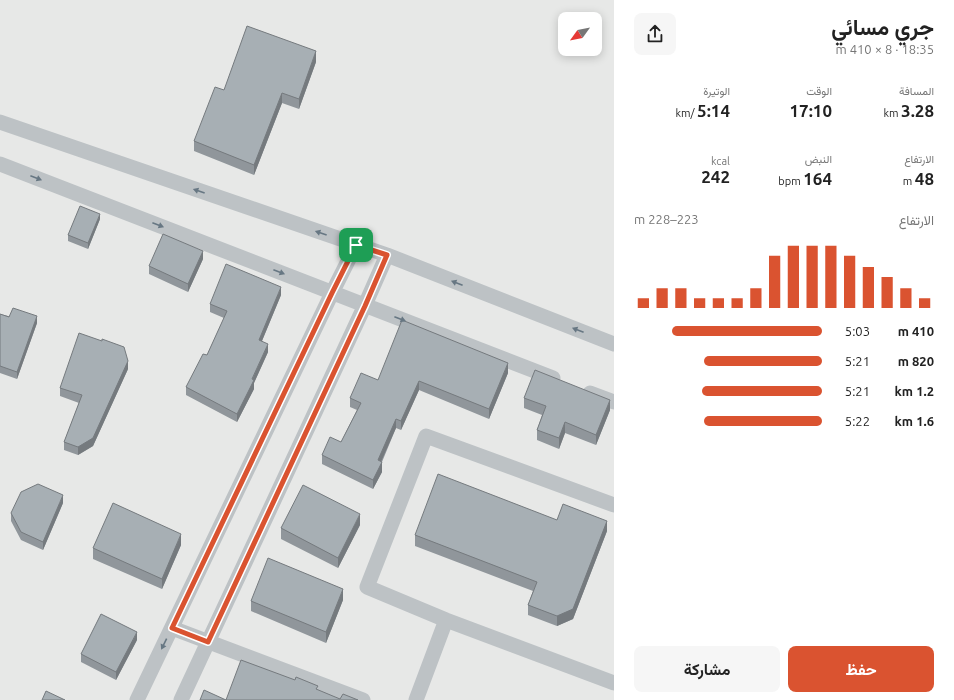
<!DOCTYPE html>
<html lang="ar">
<head>
<meta charset="utf-8">
<style>
  :root { --surface:#fff; --page:#f6f6f6; --text:#222; --muted:#767676; --accent:#da5330 }
  body { margin:0; font-family:Ubuntu,Vazirmatn,sans-serif; background:var(--page); color:var(--text); direction:rtl; height:100vh; display:flex; flex-direction:column; font-size:15px; white-space:nowrap }
  * { box-sizing:border-box; margin:0 }
  p { font-size:13px; color:var(--muted) }
  .icon { flex:none; width:22px; height:22px; fill:none; stroke:currentColor; stroke-width:2; stroke-linecap:round; stroke-linejoin:round }
  .map { position:relative; flex:1; overflow:hidden; direction:ltr }
  .panel { display:flex; flex-direction:column; background:var(--surface); width:340px }
  .panel>* { flex:none }
  .needle { width:26px; rotate:237deg }
  .tools { position:absolute; left:558px; top:12px; display:grid; gap:8px }
  .tools a { display:grid; place-items:center; width:44px; height:44px; border-radius:8px; background:var(--surface); box-shadow:0 2px 10px #0003; font-size:20px }
  .pin { position:absolute; display:grid; place-items:center; width:34px; height:34px; color:#fff; margin:-17px; border-radius:8px; box-shadow:0 2px 6px #0006 }
  .round { display:grid; place-items:center; flex:none; width:42px; height:42px; border-radius:8px; background:var(--page) }
  .overview { display:flex; align-items:center; justify-content:space-between; height:68px; padding:0 20px }
  h1 { font-size:22px; font-weight:700; line-height:30px }
  .figures { display:grid; grid-template-columns:repeat(3,1fr); gap:6px; height:68px; padding:4px 20px }
  .figures div { display:grid; align-content:center }
  .figures b { font-size:17px; font-weight:700 }
  .figures small { font-size:11px; font-weight:400 }
  .figures p { font-size:11px }
  .chart { height:112px; padding:8px 20px }
  .chart p { display:flex; justify-content:space-between }
  .chart svg { width:100%; height:72px; margin-top:4px; stroke:var(--accent); stroke-width:6 }
  .button { display:flex; gap:8px; margin-top:auto; padding:8px 20px }
  .button a { flex:1; height:46px; border-radius:8px; background:var(--accent); color:#fff; font-size:16px; font-weight:700; line-height:46px; text-align:center }
  .button a+a { background:var(--page); color:var(--text) }
  ul { padding:0 20px; list-style:none; font-size:13px }
  li { display:grid; grid-template-columns:64px 48px 1fr; align-items:center; height:30px }
  li i { height:10px; border-radius:5px; background:var(--accent) }
  main { display:flex; flex:1; min-height:0 }
  .map>svg:first-child { display:block }
  .built { fill:#e7e8e7; fill-rule:evenodd }
  .lines { fill:none; stroke-linecap:round; stroke-linejoin:round }
  .street { stroke:#bdc2c5; stroke-width:15 }
  .wall { fill:#90969b }
  .shaded-wall { fill:#757a7e }
  .building { fill:#a7afb4; stroke:#757a7e }
  .oneway { fill:#677783 }
  .route-casing { stroke:#fff; stroke-width:8 }
  .route { stroke:#da5330; stroke-width:5 }
</style>
</head>
<body>
<main>
<section class="panel">
<div class="overview"><div><h1>جري مسائي</h1><p>18:35 · 8 × 410 m</p></div><a class="round"><svg class="icon" aria-label="share" viewBox="0 0 24 24"><path d="M12 15V3M7 8l5-5 5 5M5 13v7h14v-7"/></svg></a></div>
<div class="figures">
<div><p>المسافة</p><b>3.28<small> km</small></b></div>
<div><p>الوقت</p><b>17:10</b></div>
<div><p>الوتيرة</p><b>5:14<small> /km</small></b></div>
</div>
<div class="figures">
<div><p>الارتفاع</p><b>48<small> m</small></b></div>
<div><p>النبض</p><b>164<small> bpm</small></b></div>
<div><p>kcal</p><b>242</b></div>
</div>
<div class="chart"><p><span>الارتفاع</span>223–228 m</p>
<svg viewBox="0 0 160 44" preserveAspectRatio="none"><path d="M5 44V38M15 44V32M25 44V32M35 44V38M45 44V38M55 44V38M65 44V32M75 44V12M85 44V6M95 44V6M105 44V6M115 44V12M125 44V19M135 44V25M145 44V32M155 44V38"/></svg>
</div>
<ul>
<li><b>410 m</b>5:03<i style="width:80%"></i></li>
<li><b>820 m</b>5:21<i style="width:63%"></i></li>
<li><b>1.2 km</b>5:21<i style="width:64%"></i></li>
<li><b>1.6 km</b>5:22<i style="width:63%"></i></li>
</ul>
<div class="button"><a>حفظ</a><a>مشاركة</a></div>
</section>
<div class="map">
<svg width="614" height="700" viewBox="0 0 614 700">
  <rect width="100%" height="100%" fill="#f6f6f3"/>
  <path class="built" d="M 0,0 L 614,0 L 614,700 L 0,700 ZM 565,19 L 595,19 L 595,49 L 565,49 Z"/>
  <g class="lines">
    <path class="street" d="M 0,122 L 387,255 L 614,344
      M 0,164 L 553,378
      M 590,393 L 614,402
      M 614,505 L 426,436 L 367,587 L 446,620 L 614,683
      M 172,628 L 363,700
      M 137,700 L 332,293 L 356,245
      M 181,700 L 365,305 L 387,255
      M 416,700 L 446,620"/>
  </g>
  <path class="wall" d="M 316,62 L 299,109 L 282,103 L 254,175 L 194,151 L 194,141 L 224,90 Z
    M 100,219 L 88,249 L 68,241 L 68,235 Z
    M 203,259 L 188,292 L 149,274 L 149,266 Z
    M 281,295 L 262,341 L 268,352 L 254,383 L 254,389 L 237,422 L 186,395 L 186,387 L 207,355 L 224,318 L 210,312 L 210,304 Z
    M 0,314 L 37,323 L 17,379 L 0,373 Z
    M 128,369 L 93,446 L 78,455 L 64,450 L 64,442 L 79,403 L 60,396 L 60,388 Z
    M 508,373 L 489,419 L 419,390 L 401,430 L 396,428 L 382,462 L 382,472 L 373,489 L 322,464 L 322,455 L 341,442 L 357,410 L 350,407 L 350,398 L 378,380 Z
    M 524,398 L 610,410 L 596,445 L 565,433 L 559,449 L 537,440 L 537,430 L 542,415 L 524,408 Z
    M 63,503 L 43,550 L 21,540 L 11,521 L 11,513 Z
    M 557,520 L 607,531 L 573,619 L 557,626 L 528,615 L 528,605 L 533,591 L 415,546 L 415,535 Z
    M 360,525 L 338,568 L 281,539 L 281,528 Z
    M 181,545 L 162,589 L 93,559 L 93,548 Z
    M 343,600 L 326,643 L 251,611 L 251,601 Z
    M 137,640 L 116,680 L 81,662 L 81,654 Z"/>
  <path class="shaded-wall" d="M 316,51 L 316,62 L 299,109 L 299,99 Z
    M 282,93 L 282,103 L 254,175 L 254,165 Z
    M 100,214 L 100,219 L 88,249 L 88,243 Z
    M 203,251 L 203,259 L 188,292 L 188,284 Z
    M 281,287 L 281,295 L 259,348 L 259,340 Z
    M 37,316 L 37,323 L 17,379 L 17,372 Z
    M 268,344 L 268,352 L 254,383 L 254,389 L 237,422 L 237,414 Z
    M 128,361 L 128,369 L 93,446 L 78,455 L 78,447 Z
    M 508,363 L 508,373 L 489,419 L 489,409 Z
    M 419,381 L 419,390 L 401,430 L 401,421 Z
    M 610,400 L 610,410 L 596,445 L 596,435 Z
    M 396,419 L 396,428 L 380,464 L 382,462 L 382,472 L 373,489 L 373,480 L 378,460 Z
    M 565,422 L 565,433 L 559,449 L 559,438 Z
    M 63,495 L 63,503 L 43,550 L 43,542 Z
    M 360,514 L 360,525 L 338,568 L 338,558 Z
    M 607,521 L 607,531 L 573,619 L 557,626 L 557,616 Z
    M 181,534 L 181,545 L 162,589 L 162,579 Z
    M 343,589 L 343,600 L 326,643 L 326,632 Z
    M 137,632 L 137,640 L 116,680 L 116,672 Z"/>
  <path class="building" d="M 247,26 L 316,51 L 299,99 L 282,93 L 254,165 L 194,141 L 215,87 L 224,90 Z
    M 80,206 L 100,214 L 88,243 L 68,235 Z
    M 163,234 L 203,251 L 188,284 L 149,266 Z
    M 226,264 L 281,287 L 259,340 L 268,344 L 252,379 L 254,380 L 237,414 L 186,387 L 203,354 L 207,355 L 227,311 L 210,304 Z
    M 13,308 L 37,316 L 17,372 L 0,366 L 0,314 L 9,317 Z
    M 402,320 L 508,363 L 489,409 L 419,381 L 401,421 L 396,419 L 378,460 L 382,462 L 373,480 L 322,455 L 330,437 L 341,442 L 361,403 L 350,398 L 361,373 L 378,380 Z
    M 79,333 L 102,341 L 102,339 L 124,347 L 128,361 L 93,438 L 78,447 L 64,442 L 82,395 L 60,388 Z
    M 535,370 L 610,400 L 596,435 L 565,422 L 559,438 L 537,430 L 546,406 L 524,398 Z
    M 438,474 L 557,520 L 563,504 L 607,521 L 573,609 L 557,616 L 528,605 L 537,582 L 415,535 Z
    M 38,484 L 63,495 L 43,542 L 21,532 L 11,513 L 21,492 Z
    M 303,485 L 360,514 L 338,558 L 281,528 Z
    M 113,503 L 181,534 L 162,579 L 93,548 Z
    M 268,558 L 343,589 L 326,632 L 251,601 Z
    M 101,614 L 137,632 L 116,672 L 81,654 Z
    M 241,660 L 295,680 L 296,677 L 318,686 L 316,689 L 340,699 L 343,694 L 358,700 L 200,700 L 204,690 L 226,700 Z
    M 46,691 L 65,700 L 42,700 Z"/>
  <defs><path id="oneway-solid" d="M-6-.8H1V-3.2L6.5 0L1 3.2V.8H-6Z"/></defs>
  <g class="oneway">
    <use href="#oneway-solid" transform="translate(36 178) rotate(21)"/>
    <use href="#oneway-solid" transform="translate(199 191) rotate(-161)"/>
    <use href="#oneway-solid" transform="translate(158 225) rotate(21)"/>
    <use href="#oneway-solid" transform="translate(321 233) rotate(-161)"/>
    <use href="#oneway-solid" transform="translate(279 272) rotate(21)"/>
    <use href="#oneway-solid" transform="translate(457 283) rotate(-159)"/>
    <use href="#oneway-solid" transform="translate(400 319) rotate(21)"/>
    <use href="#oneway-solid" transform="translate(578 330) rotate(-159)"/>
    <use href="#oneway-solid" transform="translate(164 644) rotate(116)"/>
  </g>
  <g class="lines">
    <defs>
      <path id="route" d="M 356,245 L 387,255 L 365,306 L 208,642 L 172,628 L 332,293 Z"/>
    </defs>
    <use href="#route" class="route-casing"/>
    <use href="#route" class="route"/>
  </g>
</svg>
<div class="tools">
<a><svg class="needle" viewBox="-14 -14 28 28"><path d="M0-13l5 13h-10z" fill="#e53935"/><path d="M0 13l5-13h-10z" fill="#767676"/></svg></a>
</div>
<div class="pin" style="left:356px;top:245px;background:#1e9e55"><svg class="icon" aria-label="arrive" viewBox="0 0 24 24"><path d="M6 21V4h12l-3 4 3 4H6"/></svg></div>
</div>
</main>
</body>
</html>
